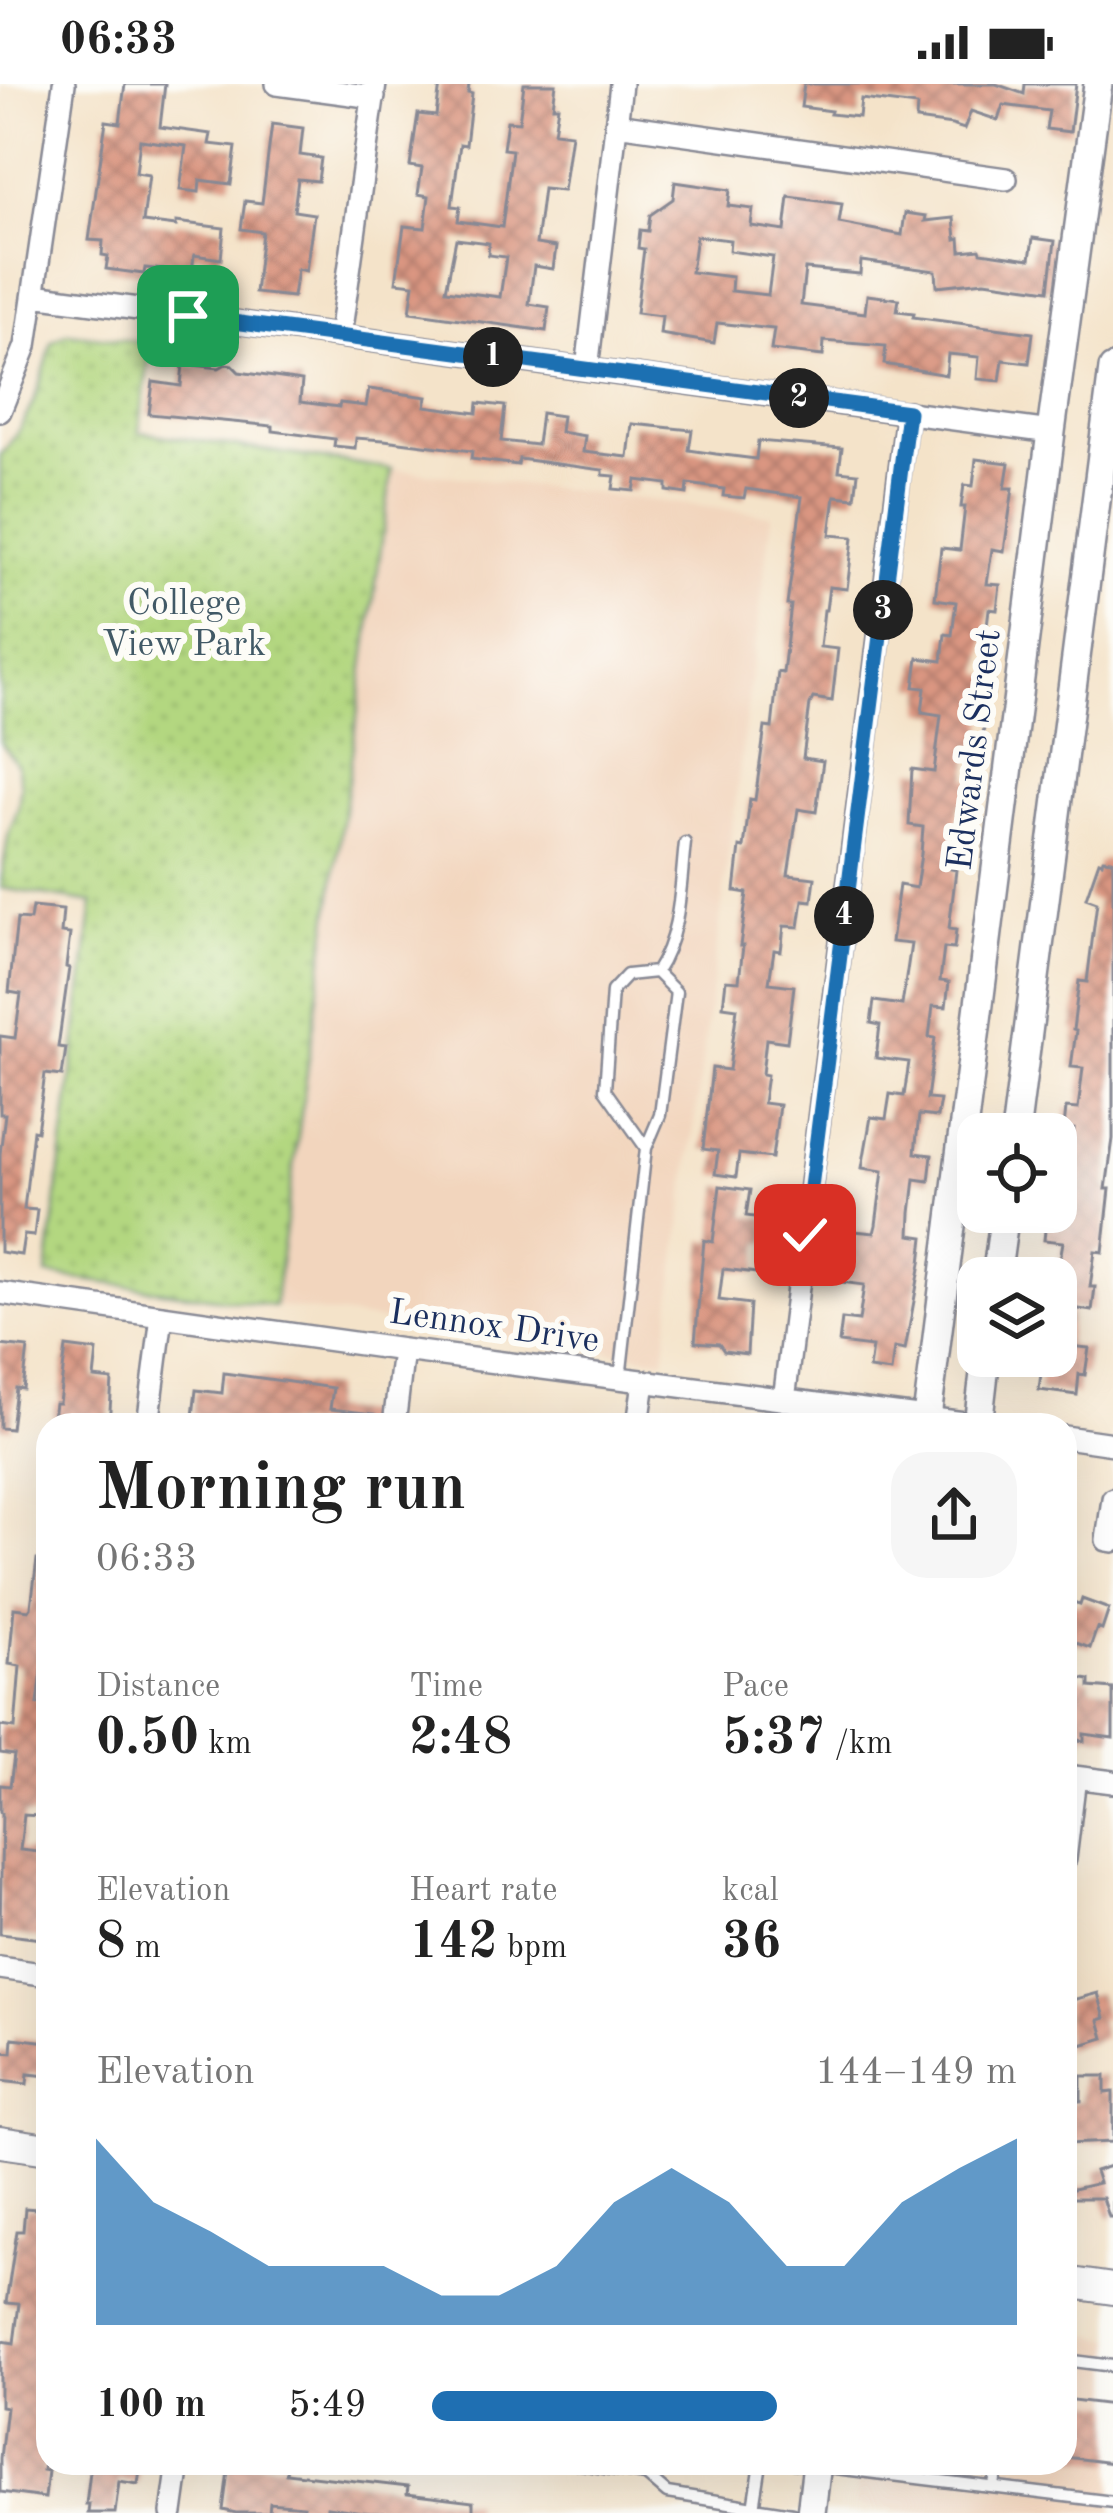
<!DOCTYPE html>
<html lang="en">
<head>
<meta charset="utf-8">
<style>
  :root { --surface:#fff; --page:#f6f6f6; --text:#222; --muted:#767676; --accent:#1f6fb2 }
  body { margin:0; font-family:"Old Standard TT",serif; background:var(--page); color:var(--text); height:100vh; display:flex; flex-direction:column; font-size:45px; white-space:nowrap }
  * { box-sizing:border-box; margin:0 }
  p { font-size:39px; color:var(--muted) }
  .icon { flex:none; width:66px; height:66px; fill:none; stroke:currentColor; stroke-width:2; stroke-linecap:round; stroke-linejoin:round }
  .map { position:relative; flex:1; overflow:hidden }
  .details { position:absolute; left:36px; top:1329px; width:1041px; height:1062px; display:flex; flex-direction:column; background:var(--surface); border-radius:36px; box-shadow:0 12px 48px #0002 }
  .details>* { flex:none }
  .fabs { position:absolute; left:957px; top:1029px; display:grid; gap:24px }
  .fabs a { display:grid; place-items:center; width:120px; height:120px; border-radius:24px; background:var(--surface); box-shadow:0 12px 48px #0002; font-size:60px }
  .pin { position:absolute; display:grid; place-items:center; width:102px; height:102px; color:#fff; margin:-51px; border-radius:24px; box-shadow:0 6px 18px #0006 }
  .km { position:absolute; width:60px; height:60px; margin:-30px; border-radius:50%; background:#222; color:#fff; font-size:33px; line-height:60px; text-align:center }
  .round { display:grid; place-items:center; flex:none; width:126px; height:126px; border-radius:36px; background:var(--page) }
  .summary { display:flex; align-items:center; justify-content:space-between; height:204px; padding:0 60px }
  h1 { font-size:66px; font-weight:600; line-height:90px }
  .stats { display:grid; grid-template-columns:repeat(3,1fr); gap:18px; height:204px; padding:12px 60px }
  .stats div { display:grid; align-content:center }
  .stats b { font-size:51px; font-weight:600 }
  .stats small { font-size:33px; font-weight:400 }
  .stats p { font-size:33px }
  .chart { height:336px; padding:24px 60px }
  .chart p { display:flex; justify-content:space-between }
  .chart svg { width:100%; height:216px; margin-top:12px; fill:var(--accent); opacity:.7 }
  ul { padding:0 60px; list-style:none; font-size:39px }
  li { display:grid; grid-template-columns:192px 144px 1fr; align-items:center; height:90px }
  li i { height:30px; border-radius:15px; background:var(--accent) }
  .status { display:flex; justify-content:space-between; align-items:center; height:84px; padding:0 60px; background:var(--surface); direction:ltr }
  .status svg { height:33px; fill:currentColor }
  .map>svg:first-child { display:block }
  .built { fill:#f2d5bd }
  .green { fill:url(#green-dots); stroke:#67836f; stroke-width:3 }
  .building { fill:url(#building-cross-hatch); fill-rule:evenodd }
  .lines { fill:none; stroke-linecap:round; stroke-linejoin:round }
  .lane-casing { stroke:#888994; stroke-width:15 }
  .street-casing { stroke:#888994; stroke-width:26 }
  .secondary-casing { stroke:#888994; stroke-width:32 }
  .primary-casing { stroke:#888994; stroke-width:34 }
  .lane { stroke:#fff; stroke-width:10 }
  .street { stroke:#fff; stroke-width:21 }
  .secondary { stroke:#fff; stroke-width:27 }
  .primary { stroke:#fff; stroke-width:30 }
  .route-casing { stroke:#fff; stroke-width:24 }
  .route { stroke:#1f6fb2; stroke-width:15 }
  .labels { text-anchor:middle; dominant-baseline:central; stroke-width:12; stroke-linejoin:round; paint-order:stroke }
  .park-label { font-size:36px; fill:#415966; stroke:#fdfcf7 }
  .street-label { font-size:36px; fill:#1b2f5e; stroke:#fdfcf7 }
</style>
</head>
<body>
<div class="status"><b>06:33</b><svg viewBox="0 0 49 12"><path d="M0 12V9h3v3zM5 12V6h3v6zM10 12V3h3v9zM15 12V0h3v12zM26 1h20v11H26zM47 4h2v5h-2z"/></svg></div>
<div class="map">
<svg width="1113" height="2429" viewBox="0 0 1113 2429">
  <defs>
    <pattern id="green-dots" width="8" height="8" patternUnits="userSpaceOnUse" patternTransform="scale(3)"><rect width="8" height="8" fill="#b3d780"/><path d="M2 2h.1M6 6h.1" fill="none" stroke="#99b971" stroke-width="1.8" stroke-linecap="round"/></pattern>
    <pattern id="building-cross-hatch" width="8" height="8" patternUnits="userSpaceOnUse" patternTransform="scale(3)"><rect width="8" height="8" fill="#da9681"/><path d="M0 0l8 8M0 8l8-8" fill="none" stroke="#b07b6d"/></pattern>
  </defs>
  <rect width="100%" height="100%" fill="#fdfcf7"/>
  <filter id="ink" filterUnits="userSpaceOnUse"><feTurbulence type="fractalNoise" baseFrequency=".00833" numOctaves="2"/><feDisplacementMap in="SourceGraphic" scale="24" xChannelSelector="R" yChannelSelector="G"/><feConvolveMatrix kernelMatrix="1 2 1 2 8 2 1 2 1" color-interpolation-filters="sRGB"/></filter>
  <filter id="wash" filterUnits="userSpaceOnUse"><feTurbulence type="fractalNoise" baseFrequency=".004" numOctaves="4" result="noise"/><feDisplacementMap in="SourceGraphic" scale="48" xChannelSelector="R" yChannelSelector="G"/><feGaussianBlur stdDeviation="2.7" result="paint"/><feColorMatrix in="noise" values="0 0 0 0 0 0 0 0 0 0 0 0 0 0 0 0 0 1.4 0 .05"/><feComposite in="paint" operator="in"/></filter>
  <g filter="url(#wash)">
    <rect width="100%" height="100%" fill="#f4e3c9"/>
    <path class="built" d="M 392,385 L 772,431 L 664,1275 L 274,1222 Z
      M 1065,2248 L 1113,2255 L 1113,2429 L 916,2429 L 855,2421 L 860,2379 L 1065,2379 Z"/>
    <path class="green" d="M 67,249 L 151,259 L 139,348 L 392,385 L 274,1222 L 47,1191 L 93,819 L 0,804 L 9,748 L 18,724 L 21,701 L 17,681 L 0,657 L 0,372 C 32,332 39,306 52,258 Z"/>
    <g id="blocks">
      <path class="building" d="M 125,0 L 165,0 L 160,43 L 211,50 L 209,60 L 236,63 L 231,100 L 200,96 L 199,108 L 180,106 L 186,62 L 140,56 L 136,89 L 149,91 L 143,138 L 176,142 L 176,138 L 224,144 L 221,175 L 194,171 L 192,189 L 145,184 L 144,190 L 106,185 L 108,172 L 102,171 L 103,157 L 89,156 L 106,37 L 120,39 Z
        M 440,0 L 469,0 L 468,9 L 472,10 L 466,61 L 460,60 L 452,122 L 460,123 L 458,137 L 502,143 L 512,66 L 503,65 L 507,37 L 519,38 L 524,0 L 556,0 L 553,22 L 558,22 L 554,48 L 571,50 L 563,107 L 543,105 L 536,160 L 556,163 L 553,185 L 534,182 L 529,220 L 549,223 L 546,247 L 410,228 L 414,200 L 396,198 L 404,142 L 425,144 L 429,112 L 418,110 L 422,84 L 410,82 L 418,30 L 436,32 ZM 456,155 L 489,159 L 488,171 L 506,173 L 500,213 L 446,206 Z
        M 804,0 L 996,0 L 1024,10 L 1025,0 L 1076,0 L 1070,48 L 1046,45 L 1049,27 L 1003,21 L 998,36 L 971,27 L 964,45 L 952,41 L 916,36 L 917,22 L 861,15 L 859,33 L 830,30 L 831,27 L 801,23 Z
        M 272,40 L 303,44 L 300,71 L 321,74 L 318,97 L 298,95 L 294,127 L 314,130 L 306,187 L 297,185 L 293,213 L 255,209 L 262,148 L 241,145 L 245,117 L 262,119 Z
        M 675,98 L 730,106 L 728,122 L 753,125 L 751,142 L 785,147 L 789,113 L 842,120 L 839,139 L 902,151 L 905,129 L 926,132 L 925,137 L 954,134 L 956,155 L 960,154 L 961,167 L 980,165 L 981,168 L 1030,175 L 1033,154 L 1055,157 L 1049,206 L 985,197 L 937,202 L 936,187 L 861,177 L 860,190 L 805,185 L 801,221 L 865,229 L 867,211 L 899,215 L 897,227 L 914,229 L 913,233 L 1033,249 L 1029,279 L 1003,276 L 1000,297 L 977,295 L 979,273 L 948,270 L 946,291 L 884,280 L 886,262 L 824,257 L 823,272 L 771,266 L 774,245 L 717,239 L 714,259 L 660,250 L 662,232 L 636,229 L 644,165 L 638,164 L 640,146 L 648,147 L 650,131 L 673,115 ZM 696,152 L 730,156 L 729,167 L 773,173 L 768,211 L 731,207 L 732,193 L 691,188 Z
        M 183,280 L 219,284 L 226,280 L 232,281 L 239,288 L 302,297 L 300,318 L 339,323 L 340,319 L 366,322 L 369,305 L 427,313 L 425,322 L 477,329 L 478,319 L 505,322 L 501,357 L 537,361 L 541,329 L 562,332 L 560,348 L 585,352 L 583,368 L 628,373 L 632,340 L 692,346 L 689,366 L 716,370 L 756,375 L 758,357 L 842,364 L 839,387 L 858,389 L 855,414 L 835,412 L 830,451 L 853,453 L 850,481 L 847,505 L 829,503 L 826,526 L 824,526 L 820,563 L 838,565 L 832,617 L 813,614 L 810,620 L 803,674 L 823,677 L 816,728 L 798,725 L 788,791 L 815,794 L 812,817 L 803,816 L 799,843 L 784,842 L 781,867 L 774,866 L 769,899 L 794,902 L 787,958 L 766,955 L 762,990 L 767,991 L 763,1019 L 779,1021 L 772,1074 L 739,1070 L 736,1093 L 715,1090 L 718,1067 L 703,1065 L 712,984 L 729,986 L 737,924 L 723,922 L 726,896 L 739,897 L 743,862 L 740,862 L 747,809 L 735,807 L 740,763 L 744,764 L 750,715 L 755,716 L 765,643 L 772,644 L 778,588 L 783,589 L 791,521 L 787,521 L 802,413 L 746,405 L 744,414 L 723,412 L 724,405 L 688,400 L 687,410 L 667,407 L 667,400 L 636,396 L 634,407 L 613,405 L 615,392 L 603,391 L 603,386 L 519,375 L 518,381 L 471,375 L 472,367 L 384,356 L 356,354 L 355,364 L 334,362 L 335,355 L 273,347 L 273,342 L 149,330 L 153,298 L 181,302 Z
        M 976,375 L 1009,379 L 1005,404 L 1013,404 L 1004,467 L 992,465 L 987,500 L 1000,501 L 997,526 L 989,525 L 981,590 L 995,592 L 993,611 L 987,611 L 982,663 L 971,662 L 967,695 L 981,697 L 979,716 L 969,714 L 968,721 L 959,720 L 951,785 L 956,786 L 949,845 L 956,846 L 954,865 L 944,864 L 940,897 L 949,898 L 946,923 L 933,922 L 929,953 L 935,954 L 927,1015 L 940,1016 L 937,1033 L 919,1031 L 915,1069 L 932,1071 L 929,1097 L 915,1095 L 911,1129 L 910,1151 L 924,1153 L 921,1179 L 905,1266 L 894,1264 L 891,1288 L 869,1285 L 872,1263 L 839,1259 L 842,1235 L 859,1237 L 864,1201 L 841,1198 L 844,1174 L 851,1175 L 854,1147 L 874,1149 L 876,1141 L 883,1087 L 862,1084 L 871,1033 L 886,1035 L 890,1010 L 904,1012 L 909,978 L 876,974 L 880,941 L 871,939 L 874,917 L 902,921 L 911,860 L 891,858 L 899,801 L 916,804 L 921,770 L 923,743 L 909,741 L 912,685 L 934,688 L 941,631 L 922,628 L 925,604 L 914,603 L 918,574 L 942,577 L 945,550 L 952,551 L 956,518 L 935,515 L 941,464 L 960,466 L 965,423 L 961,423 L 964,401 L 973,402 Z
        M 1103,775 L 1113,776 L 1113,1055 L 1106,1105 L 1110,1105 L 1103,1168 L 1095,1167 L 1090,1203 L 1095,1203 L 1092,1227 L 1072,1224 L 1068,1262 L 1089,1264 L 1085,1291 L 1079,1290 L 1077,1311 L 1039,1306 L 1043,1272 L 1056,1272 L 1056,1198 L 1063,1158 L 1044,1156 L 1046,1137 L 1056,1138 L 1058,1096 L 1068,1097 L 1074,1045 L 1064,1044 L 1066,1024 L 1078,1025 L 1083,984 L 1071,983 L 1076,947 L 1073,946 L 1079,897 L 1087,898 L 1097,818 L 1086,814 L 1099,777 L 1102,778 Z
        M 32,823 L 63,826 L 61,849 L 70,850 L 66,883 L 69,884 L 58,963 L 66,964 L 62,992 L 45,990 L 37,1047 L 33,1046 L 24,1125 L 37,1126 L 34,1152 L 24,1151 L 21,1171 L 0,1168 L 0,1070 L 5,1030 L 0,1030 L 0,952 L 15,954 L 21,910 L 9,908 L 17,835 L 30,836 Z
        M 720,1102 L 750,1106 L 746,1132 L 770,1135 L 767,1159 L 761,1158 L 757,1189 L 723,1185 L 719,1216 L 750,1220 L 747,1270 L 724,1267 L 719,1260 L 695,1258 L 704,1156 L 713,1158 Z
        M 0,1261 L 28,1264 L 23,1305 L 16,1304 L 11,1345 L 0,1344 Z
        M 66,1263 L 97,1267 L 94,1294 L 112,1296 L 109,1341 L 52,1341 L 55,1319 L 59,1319 Z
        M 224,1289 L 333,1304 L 330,1325 L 375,1330 L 375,1341 L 237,1341 L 215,1338 L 215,1341 L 192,1341 L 196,1306 L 222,1309 Z
        M 37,1475 L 48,1475 L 48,1588 L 42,1587 L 38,1620 L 48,1621 L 45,1683 L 48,1684 L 48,1705 L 42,1704 L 39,1732 L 24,1731 L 20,1766 L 48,1769 L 48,1807 L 42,1855 L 0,1850 L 2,1729 L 0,1728 L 0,1701 L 10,1702 L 14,1671 L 0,1669 L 0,1642 L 15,1644 L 20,1582 L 9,1580 L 14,1524 L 29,1526 L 31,1523 Z
        M 1082,1515 L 1109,1525 L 1102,1546 L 1097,1544 L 1090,1564 L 1065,1555 L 1065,1516 L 1080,1521 Z
        M 1065,1592 L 1090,1596 L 1090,1603 L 1113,1605 L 1113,1654 L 1084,1650 L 1084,1657 L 1065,1654 Z
        M 1098,1909 L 1105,1934 L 1099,1936 L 1104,1954 L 1065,1966 L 1065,1918 Z
        M 13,1954 L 48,1958 L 48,1992 L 28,1990 L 27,2000 L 0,1997 L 0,1968 L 12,1969 Z
        M 1081,1992 L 1105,1992 L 1105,2009 L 1113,2008 L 1113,2058 L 1065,2060 L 1065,2030 L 1070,2030 L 1070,2018 L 1081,2017 Z
        M 1113,2081 L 1113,2133 L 1109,2133 L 1103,2114 L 1065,2114 L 1065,2107 L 1099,2099 L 1095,2087 Z
        M 25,2124 L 48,2126 L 48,2256 L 42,2307 L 48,2308 L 48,2343 L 43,2386 L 48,2387 L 45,2414 L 0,2408 L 0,2374 L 6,2323 L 0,2322 L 0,2272 L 2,2257 L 14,2259 L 19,2220 L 6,2219 L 17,2147 L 23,2147 Z
        M 1065,2315 L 1113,2321 L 1113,2379 L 1065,2373 Z
        M 91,2379 L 141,2379 L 138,2400 L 119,2397 L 115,2429 L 88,2429 L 89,2420 L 86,2420 Z
        M 229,2379 L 287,2379 L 286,2389 L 408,2403 L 407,2410 L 473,2418 L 473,2429 L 370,2429 L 327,2423 L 326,2429 L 303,2429 L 304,2422 L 270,2419 L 269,2429 L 236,2429 L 223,2426 Z"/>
    </g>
  </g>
  <g filter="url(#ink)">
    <use href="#blocks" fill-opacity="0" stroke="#888994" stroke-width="3"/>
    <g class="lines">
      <defs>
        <path id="lane" d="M 656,888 C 681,850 680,803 685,759
          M 620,1295 L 646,1064 L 660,1031 L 676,908 L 656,888 L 627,891 L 612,907 L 605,1006 L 646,1064
          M 1065,2276 L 1113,2282
          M 575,2379 L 646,2391 L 648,2379
          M 794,2379 L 1113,2418
          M 646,2391 L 667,2409 L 792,2429
          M 994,2403 L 997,2379
          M 754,2424 L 761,2379"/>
        <path id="street" d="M 277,0 L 374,13
          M 616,40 L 1006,95
          M 34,211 L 1051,348
          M 340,252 L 375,0
          M 587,285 L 621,0
          M 0,327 L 26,262 L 64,0
          M 0,1209 L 403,1266 L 980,1341
          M 784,1316 L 907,328
          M 148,1341 L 162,1232
          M 394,1341 L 403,1266
          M 638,1341 L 644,1298
          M 1065,1353 L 1113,1360
          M 1113,1415 L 1107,1456 L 1113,1457
          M 1066,1692 L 1113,1698
          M 1065,1775 L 1075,1693
          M 0,1884 L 48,1891
          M 172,2429 L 179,2379"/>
        <path id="secondary" d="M 1015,1050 L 1113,285
          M 996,1194 L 1005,1128
          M 926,1341 L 1051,348 L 1098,0
          M 978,1341 L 986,1272
          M 811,2429 L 817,2379"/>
        <path id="primary" d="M 0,2058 L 48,2065
          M 1065,2198 L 1113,2205"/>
      </defs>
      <use href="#lane" class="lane-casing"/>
      <use href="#street" class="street-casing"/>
      <use href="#secondary" class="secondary-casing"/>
      <use href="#primary" class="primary-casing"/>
      <use href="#lane" class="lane"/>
      <use href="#street" class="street"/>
      <use href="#secondary" class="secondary"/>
      <use href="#primary" class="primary"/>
    </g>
  </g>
  <g class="lines" filter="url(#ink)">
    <defs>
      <path id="route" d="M 188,232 L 908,328 L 805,1151"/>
    </defs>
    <use href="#route" class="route-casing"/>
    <use href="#route" class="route"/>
  </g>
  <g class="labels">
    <g class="park-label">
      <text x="184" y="521">College<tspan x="184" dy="41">View Park</tspan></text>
    </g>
    <g class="street-label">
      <text transform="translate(976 666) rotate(-83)">Edwards Street</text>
      <text transform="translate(494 1244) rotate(8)">Lennox Drive</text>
    </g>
  </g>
</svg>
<div class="fabs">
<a><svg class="icon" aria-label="locate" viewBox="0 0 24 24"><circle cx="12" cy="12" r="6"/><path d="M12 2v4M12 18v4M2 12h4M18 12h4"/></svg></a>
<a><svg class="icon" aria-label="layers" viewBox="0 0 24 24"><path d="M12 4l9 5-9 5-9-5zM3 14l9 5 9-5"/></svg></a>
</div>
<div class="pin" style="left:188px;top:232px;background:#1e9e55"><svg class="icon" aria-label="arrive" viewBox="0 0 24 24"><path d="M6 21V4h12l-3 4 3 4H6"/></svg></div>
<div class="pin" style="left:805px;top:1151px;background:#d93025"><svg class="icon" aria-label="check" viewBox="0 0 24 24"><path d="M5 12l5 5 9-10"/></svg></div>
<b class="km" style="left:493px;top:273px">1</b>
<b class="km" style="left:799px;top:314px">2</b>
<b class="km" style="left:883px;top:526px">3</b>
<b class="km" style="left:844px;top:832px">4</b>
<section class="details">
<div class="summary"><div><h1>Morning run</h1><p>06:33</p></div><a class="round"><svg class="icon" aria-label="share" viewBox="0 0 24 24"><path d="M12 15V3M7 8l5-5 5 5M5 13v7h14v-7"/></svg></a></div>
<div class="stats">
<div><p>Distance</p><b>0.50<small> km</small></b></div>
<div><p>Time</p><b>2:48</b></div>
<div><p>Pace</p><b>5:37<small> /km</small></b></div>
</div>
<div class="stats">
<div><p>Elevation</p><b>8<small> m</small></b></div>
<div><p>Heart rate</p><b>142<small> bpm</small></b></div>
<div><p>kcal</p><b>36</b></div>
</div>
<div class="chart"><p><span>Elevation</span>144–149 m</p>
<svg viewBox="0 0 160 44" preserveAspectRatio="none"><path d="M0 44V6L10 19L20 25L30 32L40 32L50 32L60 38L70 38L80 32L90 19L100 12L110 19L120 32L130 32L140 19L150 12L160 6V44z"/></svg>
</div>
<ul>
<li><b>100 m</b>5:49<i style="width:59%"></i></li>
</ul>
</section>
</div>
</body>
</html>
